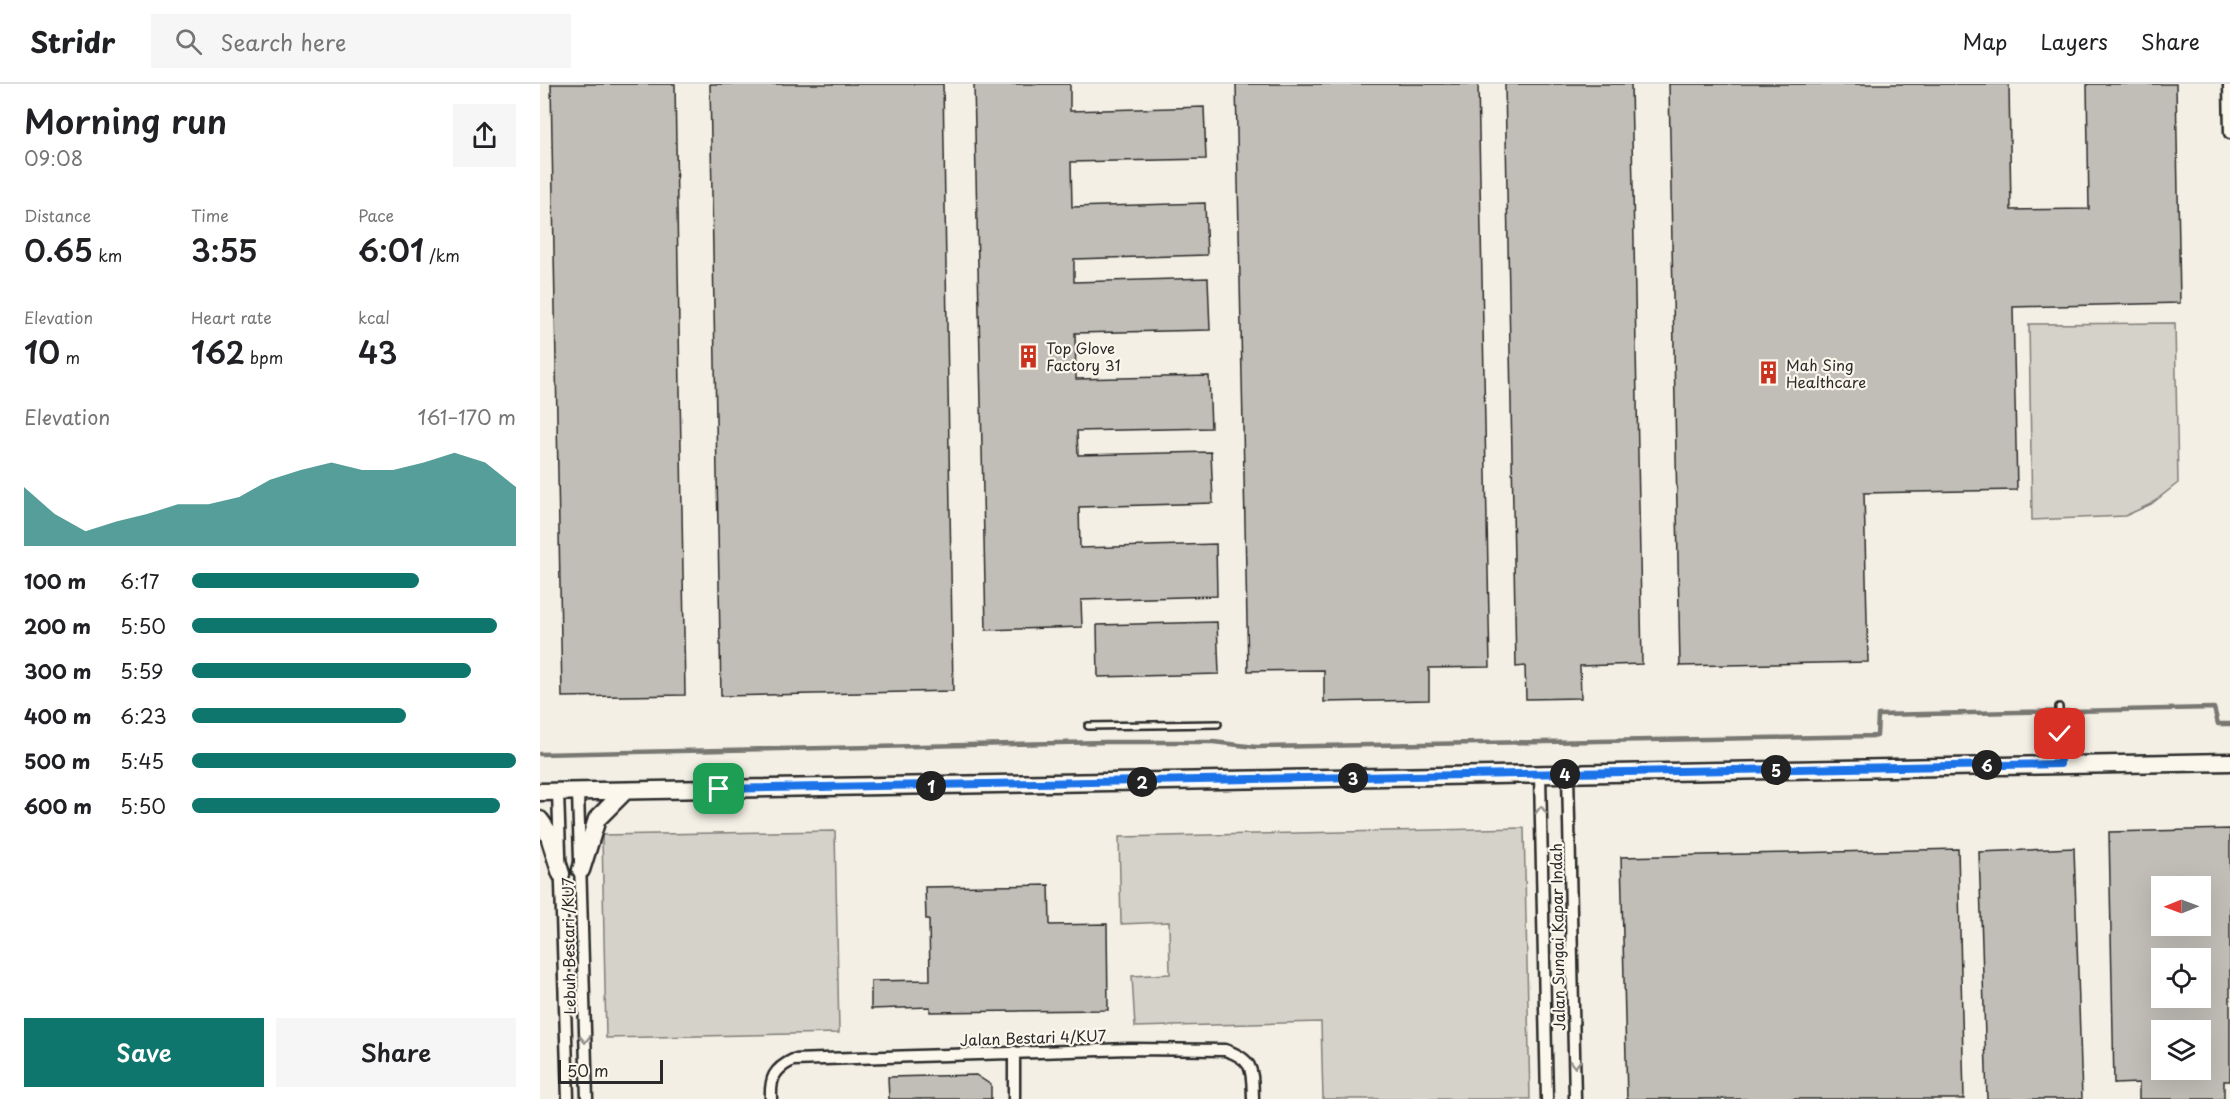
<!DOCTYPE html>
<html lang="en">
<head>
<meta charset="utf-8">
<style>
  :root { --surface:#fff; --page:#f6f6f6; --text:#202124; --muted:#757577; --line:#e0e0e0; --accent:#0f766e }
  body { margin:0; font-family:"Playpen Sans",sans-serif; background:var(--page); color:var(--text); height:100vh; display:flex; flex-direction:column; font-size:22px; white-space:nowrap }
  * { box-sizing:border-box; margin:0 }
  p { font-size:20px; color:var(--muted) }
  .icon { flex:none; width:33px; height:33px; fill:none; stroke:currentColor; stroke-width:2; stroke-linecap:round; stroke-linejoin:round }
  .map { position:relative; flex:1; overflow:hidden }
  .side { display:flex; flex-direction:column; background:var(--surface); width:540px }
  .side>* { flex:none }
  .needle { width:39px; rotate:269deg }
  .tools { position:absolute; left:1611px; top:792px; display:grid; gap:12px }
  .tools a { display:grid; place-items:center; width:60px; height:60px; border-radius:0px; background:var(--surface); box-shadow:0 6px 24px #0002; font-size:30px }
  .scale { position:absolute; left:18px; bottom:15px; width:105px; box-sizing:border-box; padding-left:6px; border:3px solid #2b2b2b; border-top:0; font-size:16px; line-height:21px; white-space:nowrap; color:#2b2b2b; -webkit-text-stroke:4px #fbf7ec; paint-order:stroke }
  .pin { position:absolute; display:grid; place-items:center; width:51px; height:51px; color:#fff; margin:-26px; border-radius:12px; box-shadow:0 3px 9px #0006 }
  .km { position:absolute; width:30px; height:30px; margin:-15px; border-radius:50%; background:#222; color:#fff; font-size:16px; line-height:30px; text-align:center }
  .round { display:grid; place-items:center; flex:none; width:63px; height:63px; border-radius:0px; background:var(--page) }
  .overview { display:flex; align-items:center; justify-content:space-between; height:102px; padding:0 24px }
  h1 { font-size:33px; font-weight:600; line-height:45px }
  .stats { display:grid; grid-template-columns:repeat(3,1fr); gap:9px; height:102px; padding:6px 24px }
  .stats div { display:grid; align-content:center }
  .stats b { font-size:30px; font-weight:600 }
  .stats small { font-size:16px; font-weight:400 }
  .stats p { font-size:16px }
  .chart { height:168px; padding:12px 24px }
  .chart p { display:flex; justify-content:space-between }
  .chart svg { width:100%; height:108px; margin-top:6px; fill:var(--accent); opacity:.7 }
  .cta { display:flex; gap:12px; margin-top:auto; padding:12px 24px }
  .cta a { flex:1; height:69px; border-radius:0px; background:var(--accent); color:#fff; font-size:24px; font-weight:600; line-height:69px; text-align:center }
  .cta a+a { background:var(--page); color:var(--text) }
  ul { padding:0 24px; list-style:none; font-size:20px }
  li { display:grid; grid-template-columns:96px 72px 1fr; align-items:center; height:45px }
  li i { height:15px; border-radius:8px; background:var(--accent) }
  header { display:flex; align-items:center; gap:36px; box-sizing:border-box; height:84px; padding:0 30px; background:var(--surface); border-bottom:2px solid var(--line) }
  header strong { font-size:28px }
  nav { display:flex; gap:33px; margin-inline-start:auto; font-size:21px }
  .search { width:420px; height:54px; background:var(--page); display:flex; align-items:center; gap:15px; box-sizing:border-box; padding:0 21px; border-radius:0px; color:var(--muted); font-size:22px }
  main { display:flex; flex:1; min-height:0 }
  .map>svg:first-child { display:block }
  .green { fill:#d5d2c9; stroke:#807e7a; stroke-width:1.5 }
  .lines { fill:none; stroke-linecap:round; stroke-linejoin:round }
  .stream { stroke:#787772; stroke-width:4.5 }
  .building { fill:#c0beb6; stroke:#2b2b2b; stroke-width:1.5; fill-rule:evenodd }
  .lane-casing { stroke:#2b2b2b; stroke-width:10 }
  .street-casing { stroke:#2b2b2b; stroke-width:15 }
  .secondary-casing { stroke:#2b2b2b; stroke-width:21 }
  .lane { stroke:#fbf7ec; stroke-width:5 }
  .street { stroke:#fbf7ec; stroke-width:10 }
  .secondary { stroke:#fbf7ec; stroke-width:16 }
  .oneway { stroke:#93918c }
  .route-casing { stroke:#fff; stroke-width:12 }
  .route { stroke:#1a73e8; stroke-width:8 }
  .labels { text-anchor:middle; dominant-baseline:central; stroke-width:4.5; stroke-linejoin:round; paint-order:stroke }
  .poi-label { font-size:15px; fill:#2b2b2b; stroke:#fbf7ec; text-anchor:start }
  .street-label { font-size:15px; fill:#2b2b2b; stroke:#fbf7ec }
</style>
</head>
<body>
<header>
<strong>Stridr</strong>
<div class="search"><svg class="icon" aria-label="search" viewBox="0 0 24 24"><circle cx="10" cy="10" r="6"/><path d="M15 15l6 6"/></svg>Search here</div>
<nav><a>Map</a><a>Layers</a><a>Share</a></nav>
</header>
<main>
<section class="side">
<div class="overview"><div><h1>Morning run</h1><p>09:08</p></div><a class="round"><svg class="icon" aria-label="share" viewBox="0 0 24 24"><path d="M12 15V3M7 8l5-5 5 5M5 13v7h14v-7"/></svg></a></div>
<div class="stats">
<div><p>Distance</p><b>0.65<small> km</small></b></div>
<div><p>Time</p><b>3:55</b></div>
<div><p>Pace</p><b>6:01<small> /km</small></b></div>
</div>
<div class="stats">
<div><p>Elevation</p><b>10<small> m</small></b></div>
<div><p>Heart rate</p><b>162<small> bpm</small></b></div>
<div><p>kcal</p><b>43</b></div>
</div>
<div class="chart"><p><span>Elevation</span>161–170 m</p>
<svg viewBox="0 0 160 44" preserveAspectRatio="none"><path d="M0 44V20L10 31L20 38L30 34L40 31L50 27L60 27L70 24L80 17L90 13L100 10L110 13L120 13L130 10L140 6L150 10L160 20V44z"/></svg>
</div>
<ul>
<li><b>100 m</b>6:17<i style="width:70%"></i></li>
<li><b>200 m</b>5:50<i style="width:94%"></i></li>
<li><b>300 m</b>5:59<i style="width:86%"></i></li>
<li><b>400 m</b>6:23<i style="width:66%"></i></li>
<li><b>500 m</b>5:45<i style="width:100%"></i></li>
<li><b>600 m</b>5:50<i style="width:95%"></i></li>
</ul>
<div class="cta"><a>Save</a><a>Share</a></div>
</section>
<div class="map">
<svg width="1690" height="1015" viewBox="0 0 1690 1015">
  <rect width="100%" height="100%" fill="#f3efe4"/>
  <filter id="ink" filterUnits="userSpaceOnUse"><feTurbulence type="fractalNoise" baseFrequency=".0167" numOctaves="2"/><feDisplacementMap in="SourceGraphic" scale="12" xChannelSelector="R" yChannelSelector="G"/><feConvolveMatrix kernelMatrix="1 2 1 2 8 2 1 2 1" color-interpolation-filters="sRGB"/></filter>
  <g filter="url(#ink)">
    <path class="green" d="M 1635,239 L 1638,399 L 1611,420 L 1585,432 L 1492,436 L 1489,240 Z
      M 984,744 L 990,1015 L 783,1015 L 781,938 L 595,943 L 592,892 L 630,890 L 629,838 L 581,840 L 579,753 Z
      M 295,747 L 299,949 L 66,954 L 62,751 Z"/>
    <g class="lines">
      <path class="stream" d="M 0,670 L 567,658 L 673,658 L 716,663 L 1337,652 L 1338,631 L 1674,624 L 1678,640 L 1690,640"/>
    </g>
    <path class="building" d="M 11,0 L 135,0 L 145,611 L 22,613 Z
      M 170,0 L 403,0 L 413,607 L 181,612 Z
      M 434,0 L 530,0 L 530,27 L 664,23 L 666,75 L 531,78 L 532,123 L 665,119 L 667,171 L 534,175 L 534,198 L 668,194 L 670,246 L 535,249 L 536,295 L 669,292 L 671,344 L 537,347 L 538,371 L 671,368 L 673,419 L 539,423 L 540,464 L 676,460 L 677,512 L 541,516 L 542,543 L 446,546 Z
      M 696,0 L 938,0 L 950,583 L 889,584 L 889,616 L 784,618 L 784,586 L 708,587 Z
      M 965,0 L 1091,0 L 1102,580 L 1040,582 L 1041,614 L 986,615 L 985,582 L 976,583 Z
      M 1129,0 L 1469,0 L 1471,126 L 1549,125 L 1547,0 L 1636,0 L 1640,219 L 1473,223 L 1477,406 L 1324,409 L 1328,578 L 1140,582 Z
      M 677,538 L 679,590 L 558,593 L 557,541 Z
      M 1690,745 L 1690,997 L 1684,997 L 1684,1015 L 1599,1015 L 1599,999 L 1574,1000 L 1569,748 ZM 1622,802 L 1660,802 L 1660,842 L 1622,842 ZM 1622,874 L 1660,874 L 1660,914 L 1622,914 ZM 1622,946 L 1660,946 L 1660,986 L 1622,986 Z
      M 1534,764 L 1542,1015 L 1447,1015 L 1439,768 Z
      M 1418,765 L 1424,1015 L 1087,1015 L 1081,773 Z
      M 509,801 L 510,841 L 567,840 L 568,926 L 390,928 L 390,923 L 331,925 L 331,897 L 390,896 L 389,835 L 386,835 L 385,803 Z
      M 436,991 L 451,1001 L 451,1015 L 349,1015 L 348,993 Z"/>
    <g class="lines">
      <defs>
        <path id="lane" d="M 1519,623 L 1520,678
          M 548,642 L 678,640"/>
        <path id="street" d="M 1689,0 L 1690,49
          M 1028,690 L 1035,1015
          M 1000,691 L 1007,1015
          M 18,708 L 28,1015
          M 38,708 L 47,1015
          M 474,968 L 474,1015
          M 231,1015 C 230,994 234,985 253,976 L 590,965 L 685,966 C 715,976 712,987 713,1015"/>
        <path id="secondary" d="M 0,708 L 1690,678
          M 0,736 L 7,746 L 21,790
          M 41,786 L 57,735 L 85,707"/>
      </defs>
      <use href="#lane" class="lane-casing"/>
      <use href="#street" class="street-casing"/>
      <use href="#secondary" class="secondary-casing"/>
      <use href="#lane" class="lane"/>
      <use href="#street" class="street"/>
      <use href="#secondary" class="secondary"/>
    </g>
    <defs><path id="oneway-chevron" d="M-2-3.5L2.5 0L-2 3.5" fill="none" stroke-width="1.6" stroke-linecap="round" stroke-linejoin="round" transform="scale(1.5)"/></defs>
    <g class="oneway">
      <use href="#oneway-chevron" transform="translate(1001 726) rotate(-91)"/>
      <use href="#oneway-chevron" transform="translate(45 955) rotate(89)"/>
      <use href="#oneway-chevron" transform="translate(1035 980) rotate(89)"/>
    </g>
  </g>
  <g class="lines" filter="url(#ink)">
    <defs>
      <path id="route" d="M 179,705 L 1520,680 L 1520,650"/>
    </defs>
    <use href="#route" class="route-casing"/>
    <use href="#route" class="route"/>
  </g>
  <defs>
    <symbol id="building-bare" viewBox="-9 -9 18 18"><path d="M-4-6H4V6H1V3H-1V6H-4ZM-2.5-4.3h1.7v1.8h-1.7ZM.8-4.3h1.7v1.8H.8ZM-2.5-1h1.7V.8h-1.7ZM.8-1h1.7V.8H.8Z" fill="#c8321e" stroke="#fbf7ec" stroke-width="2.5" paint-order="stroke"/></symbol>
  </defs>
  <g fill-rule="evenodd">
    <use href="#building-bare" x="472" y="256" width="33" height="33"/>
    <use href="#building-bare" x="1212" y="272" width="33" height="33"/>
  </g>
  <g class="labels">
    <g class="poi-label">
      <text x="506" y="263">Top Glove<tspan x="506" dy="17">Factory 31</tspan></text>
      <text x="1246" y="280">Mah Sing<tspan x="1246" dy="17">Healthcare</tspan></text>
    </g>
    <g class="street-label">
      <text transform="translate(1017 853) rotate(-91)">Jalan Sungai Kapar Indah</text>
      <text transform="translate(28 862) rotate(-91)">Lebuh Bestari /KU7</text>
      <text transform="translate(493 953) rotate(-2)">Jalan Bestari 4/KU7</text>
    </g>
  </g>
</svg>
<div class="tools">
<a><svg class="needle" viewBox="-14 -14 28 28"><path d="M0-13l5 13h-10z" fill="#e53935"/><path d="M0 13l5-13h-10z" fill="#757577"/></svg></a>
<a><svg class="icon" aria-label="locate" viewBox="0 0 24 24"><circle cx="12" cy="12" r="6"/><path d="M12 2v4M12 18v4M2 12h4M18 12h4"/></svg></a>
<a><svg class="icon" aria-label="layers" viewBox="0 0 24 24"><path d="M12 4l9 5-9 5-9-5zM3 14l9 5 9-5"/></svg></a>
</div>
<div class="scale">50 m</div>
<div class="pin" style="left:179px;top:705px;background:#1e9e55"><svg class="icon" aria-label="arrive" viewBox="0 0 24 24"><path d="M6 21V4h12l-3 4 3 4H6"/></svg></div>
<div class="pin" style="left:1520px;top:650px;background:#d93025"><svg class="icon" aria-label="check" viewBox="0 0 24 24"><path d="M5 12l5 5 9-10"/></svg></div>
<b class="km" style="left:391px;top:702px">1</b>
<b class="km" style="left:602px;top:698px">2</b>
<b class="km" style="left:813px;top:694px">3</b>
<b class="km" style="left:1025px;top:690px">4</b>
<b class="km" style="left:1236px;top:686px">5</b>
<b class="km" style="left:1447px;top:681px">6</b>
</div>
</main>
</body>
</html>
